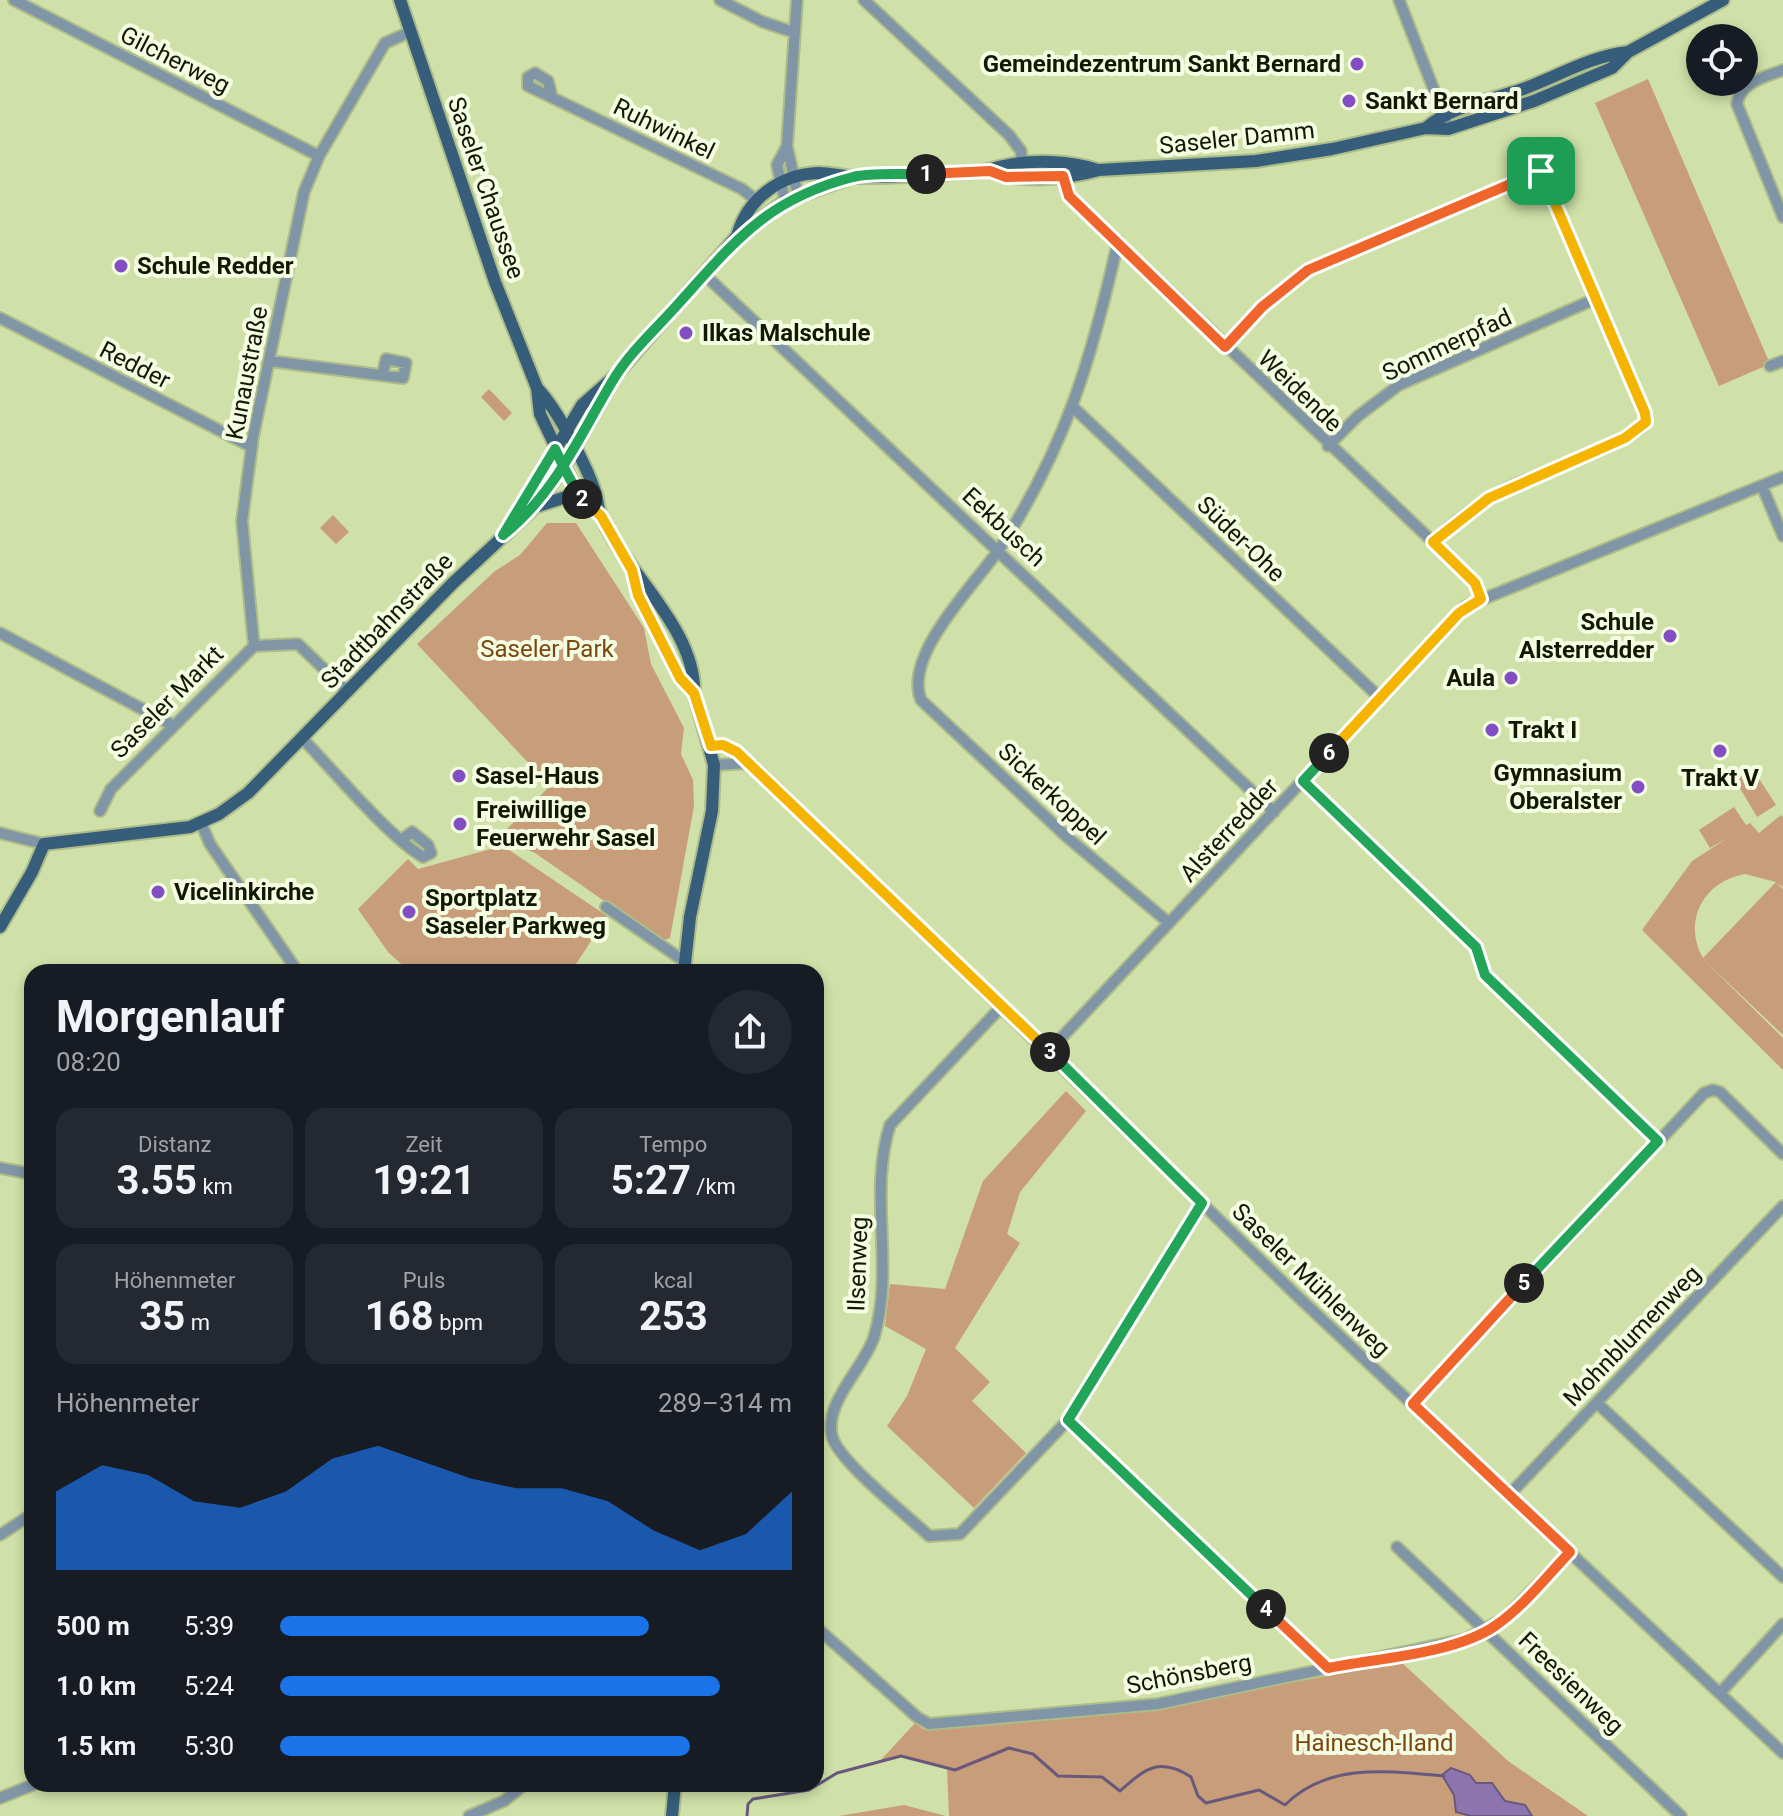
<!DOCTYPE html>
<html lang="de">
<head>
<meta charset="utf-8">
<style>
  :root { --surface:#171b24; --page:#242831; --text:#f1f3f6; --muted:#9ea1a6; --accent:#1a73e8 }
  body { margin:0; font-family:Roboto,sans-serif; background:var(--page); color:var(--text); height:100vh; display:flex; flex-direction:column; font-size:30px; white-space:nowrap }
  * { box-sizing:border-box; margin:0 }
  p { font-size:26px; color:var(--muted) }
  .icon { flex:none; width:44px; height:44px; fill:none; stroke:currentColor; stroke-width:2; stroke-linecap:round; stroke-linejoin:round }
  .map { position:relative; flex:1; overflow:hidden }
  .sheet { position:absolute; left:24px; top:964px; width:800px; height:828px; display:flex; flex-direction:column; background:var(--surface); border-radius:24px; box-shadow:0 4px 12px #0003 }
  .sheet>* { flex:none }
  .buttons { position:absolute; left:1686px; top:24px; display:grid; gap:16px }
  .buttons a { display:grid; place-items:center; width:72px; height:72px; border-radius:50%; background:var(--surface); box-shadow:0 4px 12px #0003; font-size:40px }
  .pin { position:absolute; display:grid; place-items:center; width:68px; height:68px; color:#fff; margin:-34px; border-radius:16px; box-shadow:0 4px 12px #0006 }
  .km { position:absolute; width:40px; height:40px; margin:-20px; border-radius:50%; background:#222; color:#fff; font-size:22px; line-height:40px; text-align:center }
  .round { display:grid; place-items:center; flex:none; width:84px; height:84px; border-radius:42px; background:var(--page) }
  .head { display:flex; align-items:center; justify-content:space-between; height:136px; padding:0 32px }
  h1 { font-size:44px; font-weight:700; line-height:60px }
  .figures { display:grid; grid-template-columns:repeat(3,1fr); gap:12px; height:136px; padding:8px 32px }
  .figures div { display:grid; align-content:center; border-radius:20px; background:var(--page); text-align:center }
  .figures b { font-size:40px; font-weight:700 }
  .figures small { font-size:22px; font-weight:400 }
  .figures p { font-size:22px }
  .chart { height:224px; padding:16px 32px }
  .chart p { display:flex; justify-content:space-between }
  .chart svg { width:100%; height:144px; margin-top:8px; fill:var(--accent); opacity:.7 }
  ul { padding:0 32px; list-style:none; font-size:26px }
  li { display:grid; grid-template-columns:128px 96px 1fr; align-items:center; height:60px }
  li i { height:20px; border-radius:10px; background:var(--accent) }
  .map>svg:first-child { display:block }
  .green { fill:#c89d79; fill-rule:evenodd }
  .water { fill:#8c75af; stroke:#68597c; stroke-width:2 }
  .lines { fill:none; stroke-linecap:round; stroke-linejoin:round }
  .stream { stroke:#68597c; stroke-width:3 }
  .minor-casing { stroke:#adbc8a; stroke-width:14 }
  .major-casing { stroke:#adbc8a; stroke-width:16 }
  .minor { stroke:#8095a6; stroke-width:10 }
  .major { stroke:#365e7a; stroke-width:12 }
  .split-1-casing { stroke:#fff; stroke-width:16 }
  .split-2-casing { stroke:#fff; stroke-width:16 }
  .split-3-casing { stroke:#fff; stroke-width:16 }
  .split-4-casing { stroke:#fff; stroke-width:16 }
  .split-5-casing { stroke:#fff; stroke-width:16 }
  .split-6-casing { stroke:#fff; stroke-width:16 }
  .split-7-casing { stroke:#fff; stroke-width:16 }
  .split-1 { stroke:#f0652b; stroke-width:10 }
  .split-2 { stroke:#22a559; stroke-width:10 }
  .split-3 { stroke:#f5b400; stroke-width:10 }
  .split-4 { stroke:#22a559; stroke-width:10 }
  .split-5 { stroke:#f0652b; stroke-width:10 }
  .split-6 { stroke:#22a559; stroke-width:10 }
  .split-7 { stroke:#f5b400; stroke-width:10 }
  .poi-dot { fill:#834dc4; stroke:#f4fde1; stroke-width:3 }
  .labels { text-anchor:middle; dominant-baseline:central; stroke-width:8; stroke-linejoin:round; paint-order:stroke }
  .street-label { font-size:24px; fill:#131804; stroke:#f4fde1 }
  .poi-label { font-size:24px; font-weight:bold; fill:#131804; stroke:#f4fde1; text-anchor:start }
  .park-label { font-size:24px; fill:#7b4711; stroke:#f4fde1 }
</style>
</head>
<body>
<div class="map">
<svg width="1783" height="1816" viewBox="0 0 1783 1816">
  <rect width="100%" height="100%" fill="#cfe0a8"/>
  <path class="green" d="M 1648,79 L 1770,364 L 1719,386 L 1595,103 Z
    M 489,389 L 512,413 L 504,421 L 481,397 Z
    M 333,515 L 349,532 L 336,544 L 320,528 Z
    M 547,523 L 576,523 L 644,628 L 651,664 L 684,728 L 681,754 L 693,780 L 694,806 L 670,938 L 662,941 L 535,853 L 498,838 L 550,786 L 417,644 L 495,571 L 520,555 Z
    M 1741,776 L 1758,777 L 1776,805 L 1757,817 L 1737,783 Z
    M 1734,807 L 1746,825 L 1750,823 L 1759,833 L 1781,815 L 1783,817 L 1783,887 L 1777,883 L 1783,889 L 1783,1035 L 1703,959 L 1783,1038 L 1783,1070 L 1642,930 L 1692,861 L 1729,837 L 1710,848 L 1699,830 ZM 1745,874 L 1776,882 L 1703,958 C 1682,921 1704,881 1745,874 Z
    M 491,849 L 509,850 L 607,916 L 571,972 L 410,972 L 388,952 L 358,909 L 408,859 L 418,869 Z
    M 1066,1091 L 1086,1111 L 1020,1192 L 1007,1234 L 1020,1243 L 955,1348 L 990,1382 L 972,1401 L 1026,1453 L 974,1508 L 887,1426 L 907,1396 L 926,1349 L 885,1326 L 890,1284 L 945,1289 L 983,1181 Z
    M 1401,1662 L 1508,1761 L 1588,1816 L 949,1816 L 947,1769 L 905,1756 L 879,1762 L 915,1723 L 923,1729 L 1185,1703 Z
    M 904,1805 L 946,1816 L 839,1816 Z"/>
  <path class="water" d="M 1451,1768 L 1470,1775 L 1476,1783 L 1492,1783 L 1505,1801 L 1525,1805 L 1532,1816 L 1471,1816 L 1456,1812 L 1454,1795 L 1442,1775 Z"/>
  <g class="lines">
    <path class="stream" d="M 747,1816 L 748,1804 L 753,1799 L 809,1790 L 837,1773 L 901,1756 L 955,1770 L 1009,1748 L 1033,1754 L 1058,1776 L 1102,1777 L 1120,1791 C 1143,1771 1158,1755 1191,1777 L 1198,1796 L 1206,1803 L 1259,1790 L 1285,1805 C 1328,1762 1389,1771 1444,1776"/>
    <defs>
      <path id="minor" d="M 14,0 L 319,156
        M 720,0 L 763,22 L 793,32
        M 797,0 L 787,146 L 798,196
        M 864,0 L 1009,135 L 1021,151 L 1022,165
        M 1399,0 L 1446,121
        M 1783,70 C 1765,77 1740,82 1737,104 L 1783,217
        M 552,97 L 548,81 L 535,73 L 528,77 L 528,86 L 742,189 L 756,200
        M 1063,176 L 1069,196 L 1433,542 L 1475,583 L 1481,599
        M 785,201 L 777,165 L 787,146
        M 1118,241 C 1092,358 1066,446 1000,548 C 975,585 903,654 921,700 L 1067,837 L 1169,923
        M 704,274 L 1274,812
        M 0,318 L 252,447
        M 1225,347 L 1262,307 L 1308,270 L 1541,171 L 1645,413 L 1646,422 C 1634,443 1535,474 1508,488 C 1480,502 1456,520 1433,542
        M 270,361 L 403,378 L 406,363 L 386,359 L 383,374
        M 1770,366 L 1783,361
        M 1074,408 L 1380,698
        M 1328,446 L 1358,416 L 1399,385 L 1595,299
        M 1762,486 L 1783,536
        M 0,633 L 174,726
        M 254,646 L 242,521 L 253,437 L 304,192 L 319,156 L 385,43 L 410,32
        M 254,646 L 298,644 L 348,692
        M 302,738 C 333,770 388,836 423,857 L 431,853 L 428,845 L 412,832 L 402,839
        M 711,746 C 736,744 753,766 770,782 L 1294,1293 L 1783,1753
        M 714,765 L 749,763
        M 1303,781 L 1476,947 L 1485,975 L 1658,1141
        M 100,811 L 111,789 L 254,646
        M 201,823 L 210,844 L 298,972
        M 0,833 L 44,844
        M 606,907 L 684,961
        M 1002,1006 L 890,1125 C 868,1193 895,1269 874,1337 C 864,1368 824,1402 832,1436 C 838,1461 908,1516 929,1536 L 960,1534 L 1068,1420 L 1202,1203
        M 1049,1051 L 1466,606 L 1783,477
        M 0,1168 L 32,1174
        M 1597,1403 L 1783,1577
        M 1413,1404 L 1704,1093 L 1713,1090 L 1720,1092 L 1783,1154
        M 1068,1420 L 1328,1668
        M 1510,1494 L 1783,1206
        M 0,1535 L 32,1514
        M 1397,1547 L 1681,1816
        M 816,1627 L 917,1717 L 929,1724 L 1158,1704 L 1466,1639 L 1504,1619 L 1570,1552
        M 1720,1693 L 1783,1624
        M 0,1798 L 35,1784
        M 469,1816 L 504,1801 L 525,1784"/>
      <path id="major" d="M 400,0 L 495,282 L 537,388 L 540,414 L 576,490 L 601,516
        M 1426,128 C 1451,106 1492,100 1523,89 C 1558,76 1591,56 1628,52
        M 990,171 C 1022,183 1067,179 1099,170 L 1256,161 L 1332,149 L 1426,128 L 1448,129 L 1534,101 L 1612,68 L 1628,52 L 1723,0
        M 737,236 C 747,199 780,174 819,173 C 832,173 843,177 856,177 C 895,178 934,174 973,172 C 985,172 993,168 1004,166 C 1032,159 1071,161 1098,170
        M 537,388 C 558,410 586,464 596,494 C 598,502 598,511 602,518 C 627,574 696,629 694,693
        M 538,506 L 566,497 L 583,502
        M 513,521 L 582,405 L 616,375 L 737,236 L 785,201 L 853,177
        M 632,570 L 638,595 L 680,678 L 694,693 L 714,765 L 712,811 L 690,917 L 684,972
        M 0,927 L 32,872 L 44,844 L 190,827 L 219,814 L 248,793 L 453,583 L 535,507 L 564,467 L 616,375
        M 672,1816 L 675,1784"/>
    </defs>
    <use href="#minor" class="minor-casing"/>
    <use href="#major" class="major-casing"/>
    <use href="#minor" class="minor"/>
    <use href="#major" class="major"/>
  </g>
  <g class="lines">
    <defs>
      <path id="split-1" d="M 926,174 L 990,171 L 1006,177 L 1063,176 L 1069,196 L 1225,347 L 1262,307 L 1308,270 L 1541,171"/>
      <path id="split-2" d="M 582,499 C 571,483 563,466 555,449 L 503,535 C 557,492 580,434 615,377 C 632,350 658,327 679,303 C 735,241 767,199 853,177 C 875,172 903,175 926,174"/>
      <path id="split-3" d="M 582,499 L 601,516 L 632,570 L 638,595 L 680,678 L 694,693 L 711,746 L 723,745 L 737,752 L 1050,1052"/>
      <path id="split-4" d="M 1050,1052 L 1202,1203 L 1068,1420 L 1266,1609"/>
      <path id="split-5" d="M 1266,1609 L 1328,1668 C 1377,1658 1454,1654 1495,1626 C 1523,1607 1547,1576 1570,1552 L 1413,1404 L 1524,1283"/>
      <path id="split-6" d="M 1329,753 L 1303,781 L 1476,947 L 1485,975 L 1658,1141 L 1524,1283"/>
      <path id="split-7" d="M 1329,753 L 1459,613 L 1481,599 L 1475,583 L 1433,542 L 1489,498 L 1625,438 L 1646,422 L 1645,413 L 1541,171"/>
    </defs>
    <use href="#split-1" class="split-1-casing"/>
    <use href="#split-2" class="split-2-casing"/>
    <use href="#split-3" class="split-3-casing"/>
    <use href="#split-4" class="split-4-casing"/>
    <use href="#split-5" class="split-5-casing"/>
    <use href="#split-6" class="split-6-casing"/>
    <use href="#split-7" class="split-7-casing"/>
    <use href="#split-1" class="split-1"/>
    <use href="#split-2" class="split-2"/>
    <use href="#split-3" class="split-3"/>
    <use href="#split-4" class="split-4"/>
    <use href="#split-5" class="split-5"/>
    <use href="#split-6" class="split-6"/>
    <use href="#split-7" class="split-7"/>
  </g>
  <g class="poi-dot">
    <circle cx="1357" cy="64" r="8"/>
    <circle cx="1349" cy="101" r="8"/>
    <circle cx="121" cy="266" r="8"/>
    <circle cx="686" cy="333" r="8"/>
    <circle cx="1670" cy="636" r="8"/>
    <circle cx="1511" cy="678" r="8"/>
    <circle cx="1492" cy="730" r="8"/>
    <circle cx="1720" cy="751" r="8"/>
    <circle cx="459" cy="776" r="8"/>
    <circle cx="1638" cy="787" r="8"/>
    <circle cx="460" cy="824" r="8"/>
    <circle cx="158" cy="892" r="8"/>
    <circle cx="409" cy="912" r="8"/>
  </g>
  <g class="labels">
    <g class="street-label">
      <text transform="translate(175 60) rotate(27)">Gilcherweg</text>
      <text transform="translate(664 129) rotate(26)">Ruhwinkel</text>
      <text transform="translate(1237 138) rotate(-6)">Saseler Damm</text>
      <text transform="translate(486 188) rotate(71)">Saseler Chaussee</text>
      <text transform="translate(1447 345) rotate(-25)">Sommerpfad</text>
      <text transform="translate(135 365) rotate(27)">Redder</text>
      <text transform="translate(247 373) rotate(-79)">Kunaustraße</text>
      <text transform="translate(1300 391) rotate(44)">Weidende</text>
      <text transform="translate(1004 527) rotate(43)">Eekbusch</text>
      <text transform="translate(1241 539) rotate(44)">Süder-Ohe</text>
      <text transform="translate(387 621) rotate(-46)">Stadtbahnstraße</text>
      <text transform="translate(167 702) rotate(-45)">Saseler Markt</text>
      <text transform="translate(1052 794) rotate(43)">Sickerkoppel</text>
      <text transform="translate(1229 830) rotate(-47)">Alsterredder</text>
      <text transform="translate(858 1264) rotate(-88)">Ilsenweg</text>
      <text transform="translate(1311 1280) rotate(44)">Saseler Mühlenweg</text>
      <text transform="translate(1632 1336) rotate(-46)">Mohnblumenweg</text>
      <text transform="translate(1189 1674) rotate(-11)">Schönsberg</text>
      <text transform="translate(1571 1683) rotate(44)">Freesienweg</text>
    </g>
    <g class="poi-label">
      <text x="1341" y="64" text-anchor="end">Gemeindezentrum Sankt Bernard</text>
      <text x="1365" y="101">Sankt Bernard</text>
      <text x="137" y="266">Schule Redder</text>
      <text x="702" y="333">Ilkas Malschule</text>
      <text x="1654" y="622" text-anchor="end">Schule<tspan x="1654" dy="28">Alsterredder</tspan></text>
      <text x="1495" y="678" text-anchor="end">Aula</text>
      <text x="1508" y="730">Trakt I</text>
      <text x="1622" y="773" text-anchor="end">Gymnasium<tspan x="1622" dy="28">Oberalster</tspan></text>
      <text x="475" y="776">Sasel-Haus</text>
      <text x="1720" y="778" text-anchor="middle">Trakt V</text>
      <text x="476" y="810">Freiwillige<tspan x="476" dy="28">Feuerwehr Sasel</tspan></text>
      <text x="174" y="892">Vicelinkirche</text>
      <text x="425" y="898">Sportplatz<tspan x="425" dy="28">Saseler Parkweg</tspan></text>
    </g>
    <g class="park-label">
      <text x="547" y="649">Saseler Park</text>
      <text x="1374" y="1743">Hainesch-Iland</text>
    </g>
  </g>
</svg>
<div class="buttons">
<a><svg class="icon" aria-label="locate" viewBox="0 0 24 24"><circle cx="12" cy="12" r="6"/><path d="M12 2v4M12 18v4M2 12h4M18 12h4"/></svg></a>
</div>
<div class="pin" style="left:1541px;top:171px;background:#1e9e55"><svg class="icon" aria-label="arrive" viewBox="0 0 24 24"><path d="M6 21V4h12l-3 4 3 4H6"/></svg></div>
<b class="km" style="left:926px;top:174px">1</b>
<b class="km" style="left:582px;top:499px">2</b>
<b class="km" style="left:1050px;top:1052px">3</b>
<b class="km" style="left:1266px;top:1609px">4</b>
<b class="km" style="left:1524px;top:1283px">5</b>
<b class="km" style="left:1329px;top:753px">6</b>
<section class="sheet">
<div class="head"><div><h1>Morgenlauf</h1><p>08:20</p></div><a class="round"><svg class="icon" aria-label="share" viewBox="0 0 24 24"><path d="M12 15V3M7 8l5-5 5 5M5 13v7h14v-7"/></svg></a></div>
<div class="figures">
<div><p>Distanz</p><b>3.55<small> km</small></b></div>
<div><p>Zeit</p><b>19:21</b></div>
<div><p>Tempo</p><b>5:27<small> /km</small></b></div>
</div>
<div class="figures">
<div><p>Höhenmeter</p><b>35<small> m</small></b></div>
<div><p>Puls</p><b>168<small> bpm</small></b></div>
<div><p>kcal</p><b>253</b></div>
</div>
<div class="chart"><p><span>Höhenmeter</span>289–314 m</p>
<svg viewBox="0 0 160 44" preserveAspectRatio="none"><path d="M0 44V20L10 12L20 15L30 23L40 25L50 20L60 10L70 6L80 11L90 16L100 19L110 19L120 23L130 32L140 38L150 33L160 20V44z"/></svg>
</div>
<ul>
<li><b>500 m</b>5:39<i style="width:72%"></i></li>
<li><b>1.0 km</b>5:24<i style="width:86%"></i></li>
<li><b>1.5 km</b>5:30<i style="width:80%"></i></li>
</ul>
</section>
</div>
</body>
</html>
